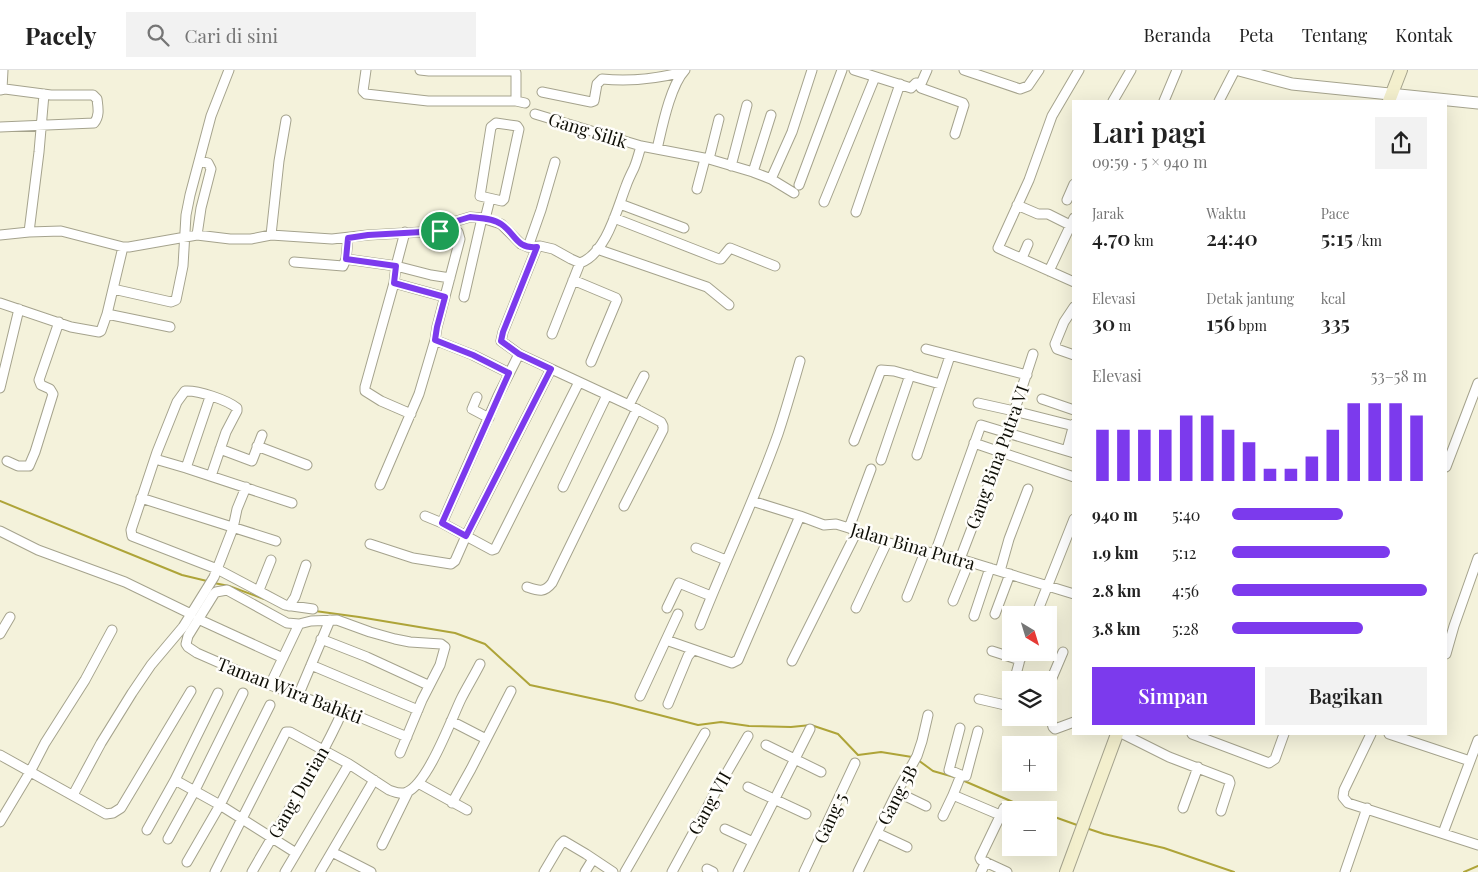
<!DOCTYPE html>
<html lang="id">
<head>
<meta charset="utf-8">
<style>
  :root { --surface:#fff; --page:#f2f2f2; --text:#222; --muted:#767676; --line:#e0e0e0; --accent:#7c3aed }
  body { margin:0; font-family:"Playfair Display",serif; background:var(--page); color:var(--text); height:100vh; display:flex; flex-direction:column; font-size:19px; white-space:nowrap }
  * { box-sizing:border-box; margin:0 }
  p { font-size:16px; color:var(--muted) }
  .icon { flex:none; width:28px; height:28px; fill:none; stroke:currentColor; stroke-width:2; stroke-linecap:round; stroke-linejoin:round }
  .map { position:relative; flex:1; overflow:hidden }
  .side { position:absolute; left:1072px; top:30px; width:375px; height:635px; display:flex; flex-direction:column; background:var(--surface); border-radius:0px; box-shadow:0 5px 20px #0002 }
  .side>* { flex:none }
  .needle { width:32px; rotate:142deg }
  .controls { position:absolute; left:1002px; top:536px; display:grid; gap:10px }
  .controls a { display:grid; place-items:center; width:55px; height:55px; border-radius:0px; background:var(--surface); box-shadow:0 5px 20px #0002; font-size:25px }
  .pin { position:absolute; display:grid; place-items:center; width:42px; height:42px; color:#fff; margin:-21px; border:2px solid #fff; border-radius:50%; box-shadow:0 1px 5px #0007 }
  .round { display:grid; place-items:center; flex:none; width:52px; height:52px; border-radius:0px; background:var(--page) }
  .overview { display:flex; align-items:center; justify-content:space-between; height:85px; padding:0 20px }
  h1 { font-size:28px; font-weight:600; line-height:38px }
  .metrics { display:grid; grid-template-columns:repeat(3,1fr); gap:8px; height:85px; padding:5px 20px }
  .metrics div { display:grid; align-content:center }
  .metrics b { font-size:21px; font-weight:600 }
  .metrics small { font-size:14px; font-weight:400 }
  .metrics p { font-size:14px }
  .chart { height:140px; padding:10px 20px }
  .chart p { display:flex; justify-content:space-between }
  .chart svg { width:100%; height:90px; margin-top:5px; stroke:var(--accent); stroke-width:6 }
  .button { display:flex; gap:10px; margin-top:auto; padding:10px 20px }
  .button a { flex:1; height:58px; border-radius:0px; background:var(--accent); color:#fff; font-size:20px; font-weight:600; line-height:58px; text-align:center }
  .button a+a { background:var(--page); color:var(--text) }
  ul { padding:0 20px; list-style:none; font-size:16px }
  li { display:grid; grid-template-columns:80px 60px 1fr; align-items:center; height:38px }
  li i { height:12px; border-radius:6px; background:var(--accent) }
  header { display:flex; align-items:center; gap:30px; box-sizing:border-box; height:70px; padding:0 25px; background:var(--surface); border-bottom:1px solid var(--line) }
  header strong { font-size:24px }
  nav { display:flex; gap:28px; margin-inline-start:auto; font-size:18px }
  .search { width:350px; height:45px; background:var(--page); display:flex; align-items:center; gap:12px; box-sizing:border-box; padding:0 18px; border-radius:0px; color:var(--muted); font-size:19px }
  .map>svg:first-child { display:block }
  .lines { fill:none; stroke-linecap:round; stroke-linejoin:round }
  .stream { stroke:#aea438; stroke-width:2 }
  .minor-casing { stroke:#a5a38d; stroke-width:11 }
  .tertiary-casing { stroke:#a5a38d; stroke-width:13 }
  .secondary-casing { stroke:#a5a38d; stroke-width:14 }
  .minor { stroke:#fff; stroke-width:9 }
  .tertiary { stroke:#fff; stroke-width:11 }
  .secondary { stroke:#f3efcd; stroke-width:12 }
  .route-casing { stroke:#fff; stroke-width:10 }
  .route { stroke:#7c3aed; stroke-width:6 }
  .labels { text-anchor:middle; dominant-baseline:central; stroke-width:5; stroke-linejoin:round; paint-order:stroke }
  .street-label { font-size:18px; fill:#0e0e06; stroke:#fffefa }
</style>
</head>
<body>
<header>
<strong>Pacely</strong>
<div class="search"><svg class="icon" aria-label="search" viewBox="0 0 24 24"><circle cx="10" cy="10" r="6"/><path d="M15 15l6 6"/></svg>Cari di sini</div>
<nav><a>Beranda</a><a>Peta</a><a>Tentang</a><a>Kontak</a></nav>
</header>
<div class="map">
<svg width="1478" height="802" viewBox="0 0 1478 802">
  <rect width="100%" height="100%" fill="#f4f2db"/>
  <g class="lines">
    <path class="stream" d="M 0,431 L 182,505 L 207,511
      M 214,513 L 229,516 L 264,529
      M 315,541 L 359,547 L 455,563 L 485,574 L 530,615 L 613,633 L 698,655 L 721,652 L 749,656 L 791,657 L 811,655 L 838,664 L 858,685 L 881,682 L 912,687
      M 918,690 L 933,701 L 954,707
      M 962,710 L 1013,732 L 1035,740
      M 1049,745 L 1077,755
      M 1086,758 L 1104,764 L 1164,778 L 1234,802
      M 1464,802 L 1478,796"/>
    <defs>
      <path id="minor" d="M 366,0 L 363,21 L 366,24 L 428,31 L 516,31 L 525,33
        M 420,0 L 429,1 L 513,1 L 516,3 L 516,31
        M 854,0 L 911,18 L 916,13 L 921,14
        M 927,0 L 920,16 L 921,18 L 963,33 L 964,35 L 955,64
        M 964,0 L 1020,19 L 1028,16 L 1039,0
        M 2,19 L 3,0
        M 0,20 L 5,19 L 51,25 L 93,25 L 97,29 C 98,37 100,46 94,53 L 0,57
        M 542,22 L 591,32 L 594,31 L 597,14 L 602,9 C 630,12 656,9 683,2
        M 1113,31 L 1131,0
        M 1164,31 L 1177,0
        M 1219,31 L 1235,0
        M 535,44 L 641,76 L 709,89 L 753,102 L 771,109 L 794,123
        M 496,53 L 517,56 L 519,59 L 504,129 L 502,131 L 480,126 L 491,57 Z
        M 657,79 C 662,58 670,16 685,0
        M 709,89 L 719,49
        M 731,96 L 747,35
        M 753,102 L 771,45
        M 771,109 L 792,62 L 812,0
        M 799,115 L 842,0
        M 697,119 L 705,89
        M 1067,130 L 1074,114
        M 824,132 L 875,7
        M 620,134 L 684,158
        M 1017,135 L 1038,144 L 1048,144 L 1070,155
        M 856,142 L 900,14
        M 614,148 L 719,189 L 721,189 L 730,178 L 775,196
        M 485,149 L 490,129
        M 29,162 L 39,82 L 44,24
        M 405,162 L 396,196 L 394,213 L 365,317 L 365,321 L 381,331 L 411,344
        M 0,165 L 29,162 L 61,161 L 123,177 L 129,177 L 197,165 L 230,169 L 251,169 L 271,165 L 332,169 L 368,165 L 440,161 L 450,153 L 470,147 L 482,148 L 501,154 L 521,174 L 528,177 L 540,176 L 553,179 L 571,189 L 580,193 C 606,184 617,139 626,116 C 628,110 631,104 634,98 C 637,91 639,83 641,76
        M 197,165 L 201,138 L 211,99 L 208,93 L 199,91
        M 271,165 L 279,91 L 286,50
        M 528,177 L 541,140 L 555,92
        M 537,177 L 503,262 L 501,271 L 519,284 L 629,335 L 661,352 L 663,356 L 663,360 L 624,436
        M 597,179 L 707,217 L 729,235
        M 1022,188 L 1028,174
        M 346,189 L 396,196 L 431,205 L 450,208
        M 294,192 L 343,196 L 346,189 L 348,168
        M 1049,201 L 1074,148
        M 573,210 L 616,228 L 617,230 L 591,292
        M 1074,212 L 998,178 L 1029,110 L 1052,46 L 1079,0
        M 394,213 L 445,227
        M 113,219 L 171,232 L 176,230 L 183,196 L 186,145 L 190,125 L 211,46 L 229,0
        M 464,227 L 482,148
        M 0,233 L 71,257 L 99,262 L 101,261 L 107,244 L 123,177
        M 1074,237 L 1064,252 L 1055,274 L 1057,279 L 1074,285
        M 107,244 L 170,257
        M 552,264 L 580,193
        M 435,270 L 473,285 L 509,303
        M 926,279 L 1027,305
        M 0,318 L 19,239
        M 477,327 L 472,339 L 489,348
        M 1042,329 L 1074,340
        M 978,333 L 1014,341 L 1074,356
        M 629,335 L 644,306
        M 854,371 L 881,300 L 894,301 L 940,314
        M 974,373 L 1074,407
        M 257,376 L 307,395
        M 220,379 L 252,391 L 262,365
        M 1067,380 L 1074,354
        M 917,385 L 950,286
        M 155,389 L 186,398 L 292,433
        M 881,390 L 910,305
        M 7,391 L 18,396 L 29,396 L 35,382 L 53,324 L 50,319 L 41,315 L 39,310 L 59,252
        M 1446,397 L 1478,313
        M 186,398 L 210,327
        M 211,406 L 226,362 L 237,341 L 237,338 C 227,330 198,320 185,321 L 177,332 L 157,382 L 131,460 L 132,466 L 217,499 L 285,535 L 313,539
        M 380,415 L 419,324 L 435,270 L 437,257 L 460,169 L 458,162 L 447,156
        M 563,417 L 607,325
        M 141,428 L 276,471
        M 752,431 L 800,446 L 824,455 L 836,454 L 849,458 L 871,468 L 908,478 L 960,489 L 1074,524
        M 425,446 L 442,453 L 492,480 L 495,479 L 579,312
        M 442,453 L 498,326 L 519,284
        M 849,458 L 871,399
        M 0,461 L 38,480 L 125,512 L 191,544
        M 370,474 L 413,488 L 451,494 L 455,491 L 466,466 L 551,299
        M 696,478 L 726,490
        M 935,483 L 981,355 L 1074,383
        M 960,489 L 1001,382 L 1033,284
        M 1000,501 L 1009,469 L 1028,419
        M 527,517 C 539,521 544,523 552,513 L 637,339
        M 259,520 L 271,490
        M 907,527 L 925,482
        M 953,531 L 969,492
        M 289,536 L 295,527 L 306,495
        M 667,538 L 679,513 L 711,526
        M 856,538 L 887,472
        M 995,544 L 1010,504
        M 1036,545 L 1074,449
        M 974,546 L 990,498
        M 198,549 L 283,588
        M 700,555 C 725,491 755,429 778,364 C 786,340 793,315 800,291
        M 0,564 L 10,547
        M 321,569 L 367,587 L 428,615
        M 666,570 L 732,593 L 738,590 L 800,446
        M 992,581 L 1020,590
        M 1446,584 L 1454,556 L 1478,488
        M 792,591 L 857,461
        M 311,595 L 418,640
        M 1017,610 L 1015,608 L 1022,582
        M 270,615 L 299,554
        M 1049,615 L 1063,582
        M 298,626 L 330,550
        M 640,626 L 678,544
        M 979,629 L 1005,635 L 1007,633 L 1011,623
        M 668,634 L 688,586 L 693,580
        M 1051,650 L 1053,657 L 1055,659 L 1074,652
        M 451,651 L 486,669
        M 960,658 L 949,700 L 961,705
        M 1123,664 L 1169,687 L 1229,710 L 1230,713 L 1221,741
        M 1192,664 L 1269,693 L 1275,689 L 1284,664
        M 1371,664 L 1344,720 L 1343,727 L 1348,733 L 1478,775
        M 1389,664 L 1470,691
        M 766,675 L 821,702
        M 400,683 L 422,630 L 440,595 L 445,577 L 441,574 L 410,572 L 395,569 L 370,562 L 337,550 L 311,551 L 299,554 L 287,553 L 227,520 L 216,522 L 214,524 L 188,566 L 186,574 L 188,577 L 197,583 L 270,615 L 298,626 L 343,640 L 407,667
        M 0,685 L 106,744 L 113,743 L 121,738 L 191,621
        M 175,710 L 220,735 L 296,783
        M 418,713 L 467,740
        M 748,717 L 806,744
        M 897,722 L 926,736
        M 73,725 L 101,673 L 132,623 L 151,595 L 183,557 L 214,507 L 233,458 L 237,439 L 246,417
        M 953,725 L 961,705 L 966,706 L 978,661
        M 452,733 L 471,699 L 511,621
        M 1004,738 L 980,788 L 981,790 L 1007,802
        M 1183,738 L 1198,697
        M 943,746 L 953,725 L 1000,745
        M 0,752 L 30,702 L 45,673 L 85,610 L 112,560
        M 725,759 L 753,772
        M 147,760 L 175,710 L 218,623
        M 877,763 L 907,777
        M 1443,763 L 1478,670
        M 168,769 L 195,720 L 243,623
        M 382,775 L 408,722
        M 332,782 L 371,802
        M 187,792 L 220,735 L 270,635
        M 707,799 L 713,802
        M 215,802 L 286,662 L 290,662 L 349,694 L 389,720 C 395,722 401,725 407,722 C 428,713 451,650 461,629 C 467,617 474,606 480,594
        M 252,802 C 282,748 318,697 343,640
        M 285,802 L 349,694
        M 320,802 L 374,710
        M 544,802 L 560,775 L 564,771 L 586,784 L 613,802
        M 585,802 L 593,789
        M 625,802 L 705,663
        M 672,802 L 715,723 L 748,666
        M 738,802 L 810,659
        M 804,802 L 855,693
        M 858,802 L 897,722 L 917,686 L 922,671 L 928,645
        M 981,802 L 986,792
        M 1345,802 L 1367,738"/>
      <path id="tertiary" d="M 1239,0 L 1292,14 L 1478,33"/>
      <path id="secondary" d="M 1389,31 L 1401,0
        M 1066,802 L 1117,664"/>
    </defs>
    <use href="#minor" class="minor-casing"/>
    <use href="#tertiary" class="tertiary-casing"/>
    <use href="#secondary" class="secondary-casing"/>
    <use href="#minor" class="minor"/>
    <use href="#tertiary" class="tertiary"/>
    <use href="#secondary" class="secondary"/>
  </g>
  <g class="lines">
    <defs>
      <path id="route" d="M 470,147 C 480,148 493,148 501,154 C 516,164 516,179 537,177 L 503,262 L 501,271 L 519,284 L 551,299 L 466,466 L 442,453 L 509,303 L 473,285 L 435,270 L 437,257 L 445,227 L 394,213 L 396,196 L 346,189 L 348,168 L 368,165 L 440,161 L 450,153 Z"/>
    </defs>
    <use href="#route" class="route-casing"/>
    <use href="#route" class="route"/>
  </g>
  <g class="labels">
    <g class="street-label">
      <text transform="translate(588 60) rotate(17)">Gang Silik</text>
      <text transform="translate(997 387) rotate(-70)">Gang Bina Putra VI</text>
      <text transform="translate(913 476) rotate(16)">Jalan Bina Putra</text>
      <text transform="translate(290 620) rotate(21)">Taman Wira Bahkti</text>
      <text transform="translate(298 722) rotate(-60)">Gang Durian</text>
      <text transform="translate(897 725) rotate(-62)">Gang 5B</text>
      <text transform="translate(709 733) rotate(-61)">Gang VII</text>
      <text transform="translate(830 748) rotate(-65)">Gang 5</text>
    </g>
  </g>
</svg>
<div class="controls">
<a><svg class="needle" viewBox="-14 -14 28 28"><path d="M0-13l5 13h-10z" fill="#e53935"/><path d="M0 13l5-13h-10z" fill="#767676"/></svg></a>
<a><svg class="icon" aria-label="layers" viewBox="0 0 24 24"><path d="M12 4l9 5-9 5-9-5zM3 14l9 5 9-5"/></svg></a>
<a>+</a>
<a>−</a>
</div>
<div class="pin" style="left:440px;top:161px;background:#1e9e55"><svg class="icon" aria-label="arrive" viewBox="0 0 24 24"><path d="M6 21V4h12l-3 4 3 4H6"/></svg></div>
<section class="side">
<div class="overview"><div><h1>Lari pagi</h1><p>09:59 · 5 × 940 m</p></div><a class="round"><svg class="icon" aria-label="share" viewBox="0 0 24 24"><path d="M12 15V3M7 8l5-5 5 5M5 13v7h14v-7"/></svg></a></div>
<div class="metrics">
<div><p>Jarak</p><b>4.70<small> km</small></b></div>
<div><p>Waktu</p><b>24:40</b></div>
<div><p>Pace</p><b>5:15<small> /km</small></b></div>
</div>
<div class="metrics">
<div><p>Elevasi</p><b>30<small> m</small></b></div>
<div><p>Detak jantung</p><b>156<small> bpm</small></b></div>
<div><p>kcal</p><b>335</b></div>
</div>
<div class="chart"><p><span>Elevasi</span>53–58 m</p>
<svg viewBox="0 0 160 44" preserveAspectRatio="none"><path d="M5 44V19M15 44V19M25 44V19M35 44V19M45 44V12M55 44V12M65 44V19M75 44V25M85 44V38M95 44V38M105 44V32M115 44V19M125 44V6M135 44V6M145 44V6M155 44V12"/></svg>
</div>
<ul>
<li><b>940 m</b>5:40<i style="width:57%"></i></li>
<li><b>1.9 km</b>5:12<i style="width:81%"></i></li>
<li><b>2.8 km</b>4:56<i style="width:100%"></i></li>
<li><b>3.8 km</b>5:28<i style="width:67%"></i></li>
</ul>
<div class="button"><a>Simpan</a><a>Bagikan</a></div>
</section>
</div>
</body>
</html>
